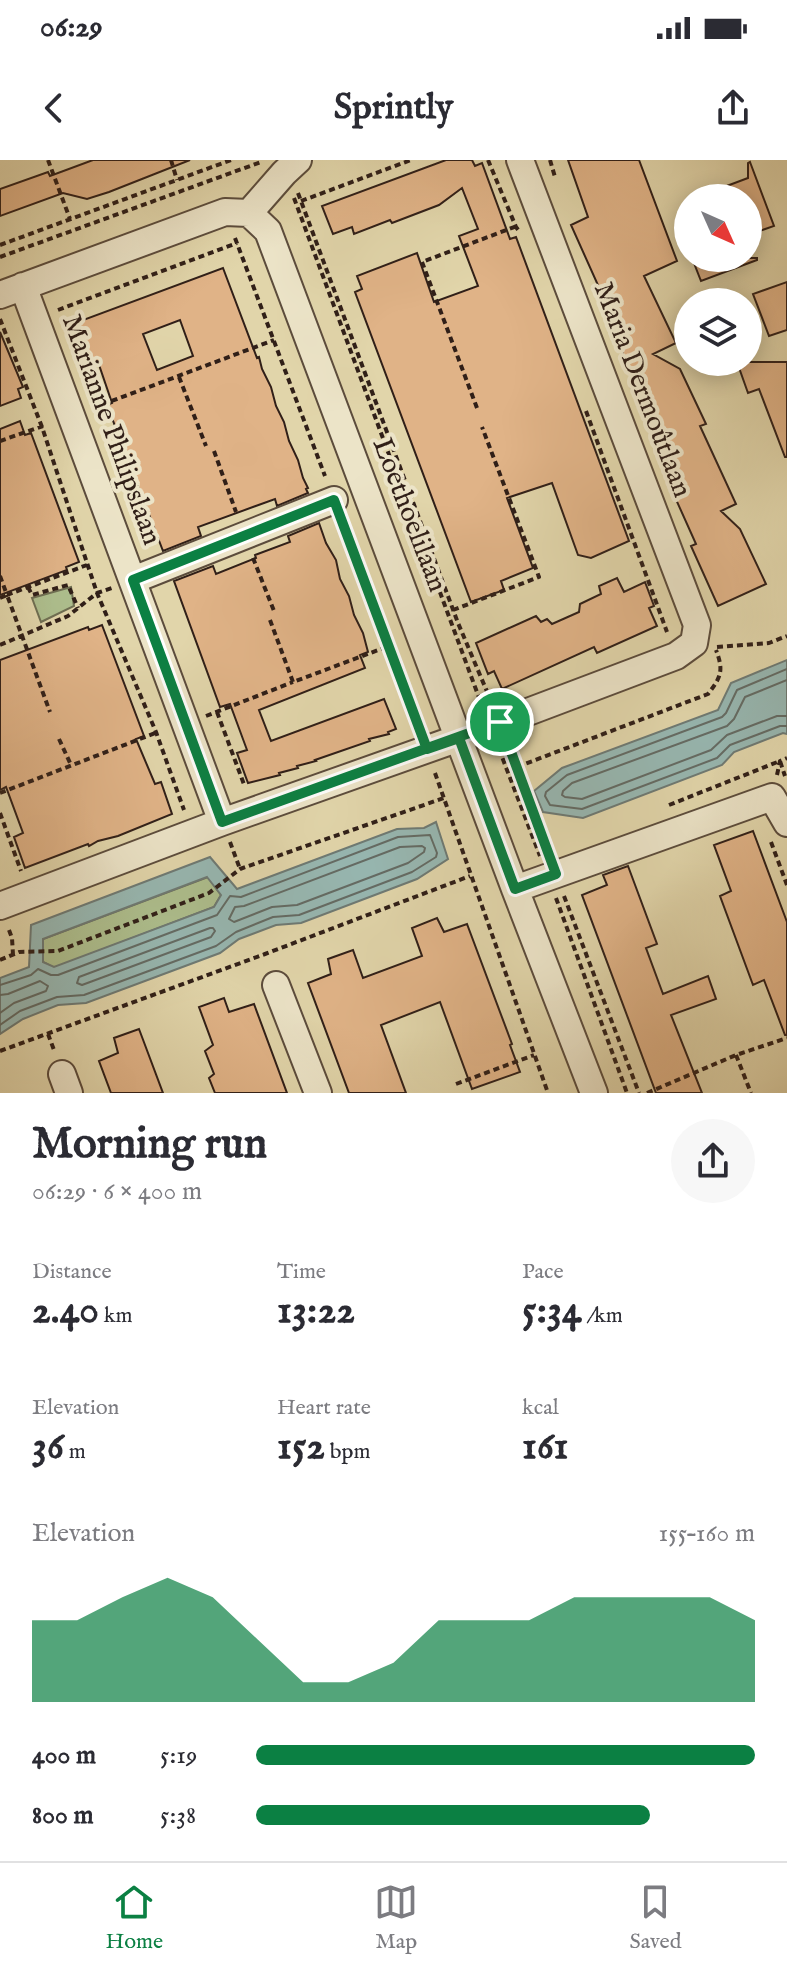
<!DOCTYPE html>
<html lang="en">
<head>
<meta charset="utf-8">
<style>
  :root { --surface:#fff; --page:#f7f7f7; --text:#2b2b33; --muted:#7c7c81; --line:#e1e1e2; --accent:#0b8043 }
  body { margin:0; font-family:"IM FELL English",serif; background:var(--page); color:var(--text); height:100vh; display:flex; flex-direction:column; font-size:30px; white-space:nowrap }
  * { box-sizing:border-box; margin:0 }
  p { font-size:26px; color:var(--muted) }
  .icon { flex:none; width:44px; height:44px; fill:none; stroke:currentColor; stroke-width:2; stroke-linecap:round; stroke-linejoin:round }
  .map { position:relative; height:933px; overflow:hidden }
  .panel { display:flex; flex-direction:column; background:var(--surface); flex:1 }
  .panel>* { flex:none }
  .needle { width:52px; rotate:135deg }
  .controls { position:absolute; left:674px; top:24px; display:grid; gap:16px }
  .controls a { display:grid; place-items:center; width:88px; height:88px; border-radius:50%; background:var(--surface); box-shadow:0 4px 20px #0003; font-size:40px }
  .pin { position:absolute; display:grid; place-items:center; width:68px; height:68px; color:#fff; margin:-34px; border:4px solid #fff; border-radius:50%; box-shadow:0 2px 8px #0007 }
  .round { display:grid; place-items:center; flex:none; width:84px; height:84px; border-radius:42px; background:var(--page) }
  .headline { display:flex; align-items:center; justify-content:space-between; height:136px; padding:0 32px }
  h1 { font-size:44px; font-weight:700; line-height:60px }
  .metrics { display:grid; grid-template-columns:repeat(3,1fr); gap:12px; height:136px; padding:8px 32px }
  .metrics div { display:grid; align-content:center }
  .metrics b { font-size:40px; font-weight:700 }
  .metrics small { font-size:22px; font-weight:400 }
  .metrics p { font-size:22px }
  .chart { height:224px; padding:16px 32px }
  .chart p { display:flex; justify-content:space-between }
  .chart svg { width:100%; height:144px; margin-top:8px; fill:var(--accent); opacity:.7 }
  ul { padding:0 32px; list-style:none; font-size:26px }
  li { display:grid; grid-template-columns:128px 96px 1fr; align-items:center; height:60px }
  li i { height:20px; border-radius:10px; background:var(--accent) }
  .status { display:flex; justify-content:space-between; align-items:center; height:56px; padding:0 40px; background:var(--surface); direction:ltr }
  .status svg { height:22px; fill:currentColor }
  header { display:flex; justify-content:space-between; align-items:center; height:104px; padding:0 32px; background:var(--surface); font-size:36px; font-weight:700 }
  .tab-bar { display:flex; justify-content:space-around; align-items:center; height:112px; border-top:2px solid var(--line); background:var(--surface); font-size:22px; color:var(--muted) }
  .tab-bar a { display:grid; justify-items:center; gap:4px }
  .tab-bar .selected { color:var(--accent) }
  .map>svg:first-child { display:block }
  .green { fill:#adbe8d; stroke:#6e6e52; stroke-width:2 }
  .water { fill:#97b7b1; stroke:#6e7a74; stroke-width:2; fill-rule:evenodd }
  .lines { fill:none; stroke-linecap:round; stroke-linejoin:round }
  .shore { stroke:#646b64; stroke-width:2 }
  .building { fill:#e0b387; stroke:#301f18; stroke-width:2; fill-rule:evenodd }
  .street-casing { stroke:#5c4c3c; stroke-width:30 }
  .path { stroke:#301f18; stroke-width:4; stroke-dasharray:6 4; stroke-linecap:butt }
  .street { stroke:#ece4c8; stroke-width:26 }
  .route-casing { stroke:#fff; stroke-width:16 }
  .route { stroke:#0b8043; stroke-width:10 }
  .labels { text-anchor:middle; dominant-baseline:central; stroke-width:8; stroke-linejoin:round; paint-order:stroke }
  .street-label { font-size:28px; fill:#301f18; stroke:#ece4c8 }
</style>
</head>
<body>
<div class="status"><b>06:29</b><svg viewBox="0 0 49 12"><path d="M0 12V9h3v3zM5 12V6h3v6zM10 12V3h3v9zM15 12V0h3v12zM26 1h20v11H26zM47 4h2v5h-2z"/></svg></div>
<header><svg class="icon" aria-label="back" viewBox="0 0 24 24"><path d="M15 5l-7 7 7 7"/></svg>Sprintly<svg class="icon" aria-label="share" viewBox="0 0 24 24"><path d="M12 15V3M7 8l5-5 5 5M5 13v7h14v-7"/></svg></header>
<div class="map">
<svg width="787" height="933" viewBox="0 0 787 933">
  <rect width="100%" height="100%" fill="#e1d5aa"/>
  <filter id="stains"><feTurbulence type="fractalNoise" baseFrequency=".0025" numOctaves="4"/><feColorMatrix values="0 0 0 0 .2 0 0 0 0 .09 0 0 0 0 .02 0 0 0 .5 -.17"/></filter>
  <radialGradient id="worn" r=".72"><stop offset=".6" stop-color="#630" stop-opacity="0"/><stop offset="1" stop-color="#630" stop-opacity=".3"/></radialGradient>
  <path class="green" d="M 71,427 L 74,446 L 41,462 L 32,438 Z
    M 208,717 L 221,735 L 214,747 L 54,808 L 43,802 L 43,779 Z"/>
  <path class="water" d="M 787,500 L 787,574 L 783,573 L 734,592 L 722,605 L 583,658 L 543,652 L 534,631 L 562,608 L 718,550 L 731,523 Z
    M 436,662 L 448,699 L 417,719 L 301,763 L 276,765 L 239,779 L 220,793 L 86,843 L 58,845 L 23,859 L 0,874 L 0,818 L 29,807 L 31,765 L 210,697 L 237,729 L 397,669 L 424,668 ZM 207,717 L 221,735 L 214,747 L 54,807 L 43,802 L 43,779 Z"/>
  <g class="lines">
    <path class="shore" d="M 787,509 L 737,530 L 726,553 L 722,557 L 567,615 L 546,632 L 545,636 L 550,645 L 582,649 L 717,598 L 730,585 L 780,566 L 787,566
      M 787,520 L 745,537 L 734,559 L 727,566 L 572,623 L 563,631 L 562,635 L 565,637 L 582,639 L 711,590 L 727,575 L 777,556 L 787,556
      M 422,686 L 425,688 L 424,692 L 408,703 L 297,745 L 272,747 L 234,762 L 229,759 L 235,747 L 244,746 L 400,687 Z
      M 210,768 L 213,768 L 215,771 L 211,777 L 82,825 L 77,823 L 79,817 Z
      M 0,825 L 31,815 L 38,809 L 51,815 L 58,815 L 217,755 L 230,736 L 241,737 L 398,677 L 430,675 L 437,693 L 436,697 L 412,712 L 299,755 L 273,757 L 236,772 L 216,786 L 84,835 L 57,837 L 20,851 L 0,865
      M 0,835 L 8,834 L 40,821 L 48,826 L 46,831 L 14,843 L 0,853"/>
  </g>
  <path class="building" d="M 93,0 L 190,0 L 109,32 L 87,39 L 63,33 L 0,56 L 0,29 L 48,12 L 50,16 Z
    M 446,0 L 472,0 L 475,6 L 482,3 L 510,79 L 516,77 L 629,381 L 591,398 L 578,395 L 552,323 L 507,338 L 533,408 L 501,421 L 504,430 L 471,442 L 355,132 L 362,129 L 357,116 L 417,93 L 434,142 L 478,126 L 459,76 L 478,69 L 462,28 L 439,45 L 392,63 L 390,60 L 354,74 L 352,67 L 333,74 L 322,46 Z
    M 568,0 L 639,0 L 677,101 L 644,116 L 676,183 L 653,194 L 680,209 L 706,264 L 700,266 L 736,344 L 721,351 L 740,369 L 766,424 L 718,446 L 691,386 L 696,384 L 661,306 L 666,304 L 630,226 L 636,223 L 601,145 L 606,143 L 571,65 L 588,57 Z
    M 750,2 L 774,66 L 748,75 L 748,38 L 700,38 L 700,36 L 748,18 L 748,3 Z
    M 692,98 L 757,98 L 757,100 L 701,121 Z
    M 223,108 L 257,198 L 259,197 L 262,209 L 271,227 L 276,246 L 284,262 L 289,281 L 298,300 L 303,318 L 308,328 L 306,329 L 308,333 L 277,346 L 275,339 L 198,367 L 201,376 L 163,391 L 107,245 L 112,243 L 98,202 L 83,205 L 73,181 L 79,178 L 75,163 ZM 180,160 L 193,196 L 157,210 L 143,174 Z
    M 787,122 L 787,170 L 769,176 L 753,134 Z
    M 0,172 L 23,227 L 18,229 L 21,238 L 0,246 Z
    M 737,202 L 787,202 L 787,297 L 785,297 L 759,229 L 748,233 Z
    M 20,261 L 25,275 L 31,273 L 79,402 L 66,407 L 67,410 L 0,435 L 0,269 Z
    M 319,363 L 326,383 L 336,400 L 340,419 L 349,436 L 354,455 L 363,473 L 368,492 L 360,495 L 365,508 L 259,550 L 271,581 L 384,539 L 396,569 L 388,572 L 389,574 L 369,579 L 370,581 L 315,600 L 316,601 L 297,606 L 298,608 L 279,613 L 280,615 L 248,623 L 237,593 L 247,590 L 230,544 L 220,547 L 174,421 L 213,406 L 216,414 L 256,398 L 255,395 L 290,382 L 288,376 Z
    M 617,418 L 624,432 L 645,422 L 654,446 L 649,448 L 657,466 L 597,493 L 594,487 L 502,529 L 494,511 L 488,514 L 476,483 L 536,456 L 541,462 L 547,459 L 552,464 L 579,452 L 580,444 L 601,434 L 599,426 Z
    M 102,465 L 144,576 L 136,579 L 155,624 L 161,622 L 172,654 L 118,676 L 98,681 L 89,686 L 88,684 L 25,708 L 14,677 L 23,673 L 6,627 L 0,630 L 0,500 L 88,467 L 89,470 Z
    M 753,671 L 787,762 L 787,875 L 785,875 L 764,820 L 753,825 L 720,736 L 731,731 L 714,685 Z
    M 628,706 L 657,784 L 646,788 L 663,834 L 708,816 L 716,839 L 671,855 L 702,933 L 656,933 L 582,735 L 607,725 L 603,715 Z
    M 437,758 L 444,772 L 467,764 L 512,884 L 510,885 L 520,912 L 472,929 L 440,842 L 381,865 L 406,933 L 349,933 L 308,823 L 331,814 L 328,799 L 353,790 L 363,818 L 422,796 L 412,768 Z
    M 224,838 L 229,852 L 254,844 L 287,933 L 215,933 L 209,918 L 214,914 L 205,891 L 213,885 L 199,847 Z
    M 139,869 L 163,933 L 111,933 L 99,901 L 118,893 L 114,878 Z"/>
  <g class="lines">
    <defs>
      <path id="street" d="M 249,53 L 284,13 L 298,0
        M 23,126 L 222,662
        M 0,135 L 225,52 L 249,53 L 268,71 L 515,729 L 594,933
        M 133,420 L 334,340
        M 515,729 L 772,637 L 787,663
        M 0,746 L 222,662 L 459,578 L 676,496 L 694,483 L 697,465 L 520,0
        M 276,825 L 318,933
        M 62,914 L 69,933"/>
    </defs>
    <use href="#street" class="street-casing"/>
    <path class="path" d="M 48,0 L 70,59
      M 171,0 L 177,20
      M 488,0 L 516,67 L 519,71
      M 550,0 L 555,17
      M 298,33 L 458,463 L 491,541
      M 294,38 L 481,543
      M 301,41 L 411,0
      M 235,78 L 325,316
      M 0,85 L 231,0
      M 0,97 L 261,2
      M 58,150 L 237,83
      M 0,159 L 42,267 L 97,433 L 112,428
      M 179,217 L 206,286
      M 93,248 L 274,180
      M 477,248 L 422,102 L 517,66
      M 586,251 L 667,472
      M 0,281 L 43,266
      M 214,291 L 236,352
      M 342,362 L 419,567
      M 253,398 L 274,451
      M 0,416 L 7,435 L 87,405
      M 28,427 L 32,435 L 68,425 L 78,448
      M 0,438 L 7,435 L 50,552
      M 453,450 L 539,417 L 482,267
      M 270,460 L 293,522 L 389,486
      M 0,485 L 68,456 L 97,433 L 156,572 L 184,650
      M 717,487 L 769,483 L 787,476
      M 217,552 L 245,627
      M 206,556 L 293,522
      M 59,579 L 71,605
      M 509,586 L 547,690
      M 499,589 L 540,696
      M 517,607 L 708,534 C 721,517 724,511 716,490
      M 435,613 L 548,933
      M 777,615 L 780,601 L 787,598
      M 0,633 L 158,572
      M 669,645 L 780,601 L 785,616
      M 0,653 L 21,711
      M 230,682 L 240,709
      M 771,682 L 787,725
      M 564,736 L 639,933
      M 556,738 L 627,933
      M 9,770 L 12,778 L 13,795
      M 0,800 L 19,792 L 58,791 L 209,733 L 240,709 L 444,638
      M 48,874 L 54,890
      M 0,891 L 265,794 L 470,716
      M 736,895 L 751,933
      M 456,924 L 534,895
      M 647,933 L 736,895 L 787,878"/>
    <use href="#street" class="street"/>
  </g>
  <g class="lines">
    <defs>
      <path id="route" d="M 500,562 L 222,662 L 133,420 L 334,340 L 427,589 L 459,578 L 515,729 L 556,714 L 500,562"/>
    </defs>
    <use href="#route" class="route-casing"/>
    <use href="#route" class="route"/>
  </g>
  <g class="labels">
    <g class="street-label">
      <text transform="translate(642 230) rotate(69)">Maria Dermoûtlaan</text>
      <text transform="translate(111 270) rotate(70)">Marianne Philipslaan</text>
      <text transform="translate(409 355) rotate(69)">Loethoelilaan</text>
    </g>
  </g>
  <rect width="100%" height="100%" filter="url(#stains)"/>
  <rect width="100%" height="100%" fill="url(#worn)"/>
</svg>
<div class="controls">
<a><svg class="needle" viewBox="-14 -14 28 28"><path d="M0-13l5 13h-10z" fill="#e53935"/><path d="M0 13l5-13h-10z" fill="#7c7c81"/></svg></a>
<a><svg class="icon" aria-label="layers" viewBox="0 0 24 24"><path d="M12 4l9 5-9 5-9-5zM3 14l9 5 9-5"/></svg></a>
</div>
<div class="pin" style="left:500px;top:562px;background:#1e9e55"><svg class="icon" aria-label="arrive" viewBox="0 0 24 24"><path d="M6 21V4h12l-3 4 3 4H6"/></svg></div>
</div>
<section class="panel">
<div class="headline"><div><h1>Morning run</h1><p>06:29 · 6 × 400 m</p></div><a class="round"><svg class="icon" aria-label="share" viewBox="0 0 24 24"><path d="M12 15V3M7 8l5-5 5 5M5 13v7h14v-7"/></svg></a></div>
<div class="metrics">
<div><p>Distance</p><b>2.40<small> km</small></b></div>
<div><p>Time</p><b>13:22</b></div>
<div><p>Pace</p><b>5:34<small> /km</small></b></div>
</div>
<div class="metrics">
<div><p>Elevation</p><b>36<small> m</small></b></div>
<div><p>Heart rate</p><b>152<small> bpm</small></b></div>
<div><p>kcal</p><b>161</b></div>
</div>
<div class="chart"><p><span>Elevation</span>155–160 m</p>
<svg viewBox="0 0 160 44" preserveAspectRatio="none"><path d="M0 44V19L10 19L20 12L30 6L40 12L50 25L60 38L70 38L80 32L90 19L100 19L110 19L120 12L130 12L140 12L150 12L160 19V44z"/></svg>
</div>
<ul>
<li><b>400 m</b>5:19<i style="width:100%"></i></li>
<li><b>800 m</b>5:38<i style="width:79%"></i></li>
</ul>
</section>
<nav class="tab-bar">
<a class="selected"><svg class="icon" aria-label="home" viewBox="0 0 24 24"><path d="M3 11l9-7 9 7M6 9v11h12V9"/></svg>Home</a>
<a><svg class="icon" aria-label="map" viewBox="0 0 24 24"><path d="M3 6l6-2 6 2 6-2v14l-6 2-6-2-6 2zM9 4v14M15 6v14"/></svg>Map</a>
<a><svg class="icon" aria-label="saved" viewBox="0 0 24 24"><path d="M7 4h10v16l-5-4-5 4z"/></svg>Saved</a>
</nav>
</body>
</html>
